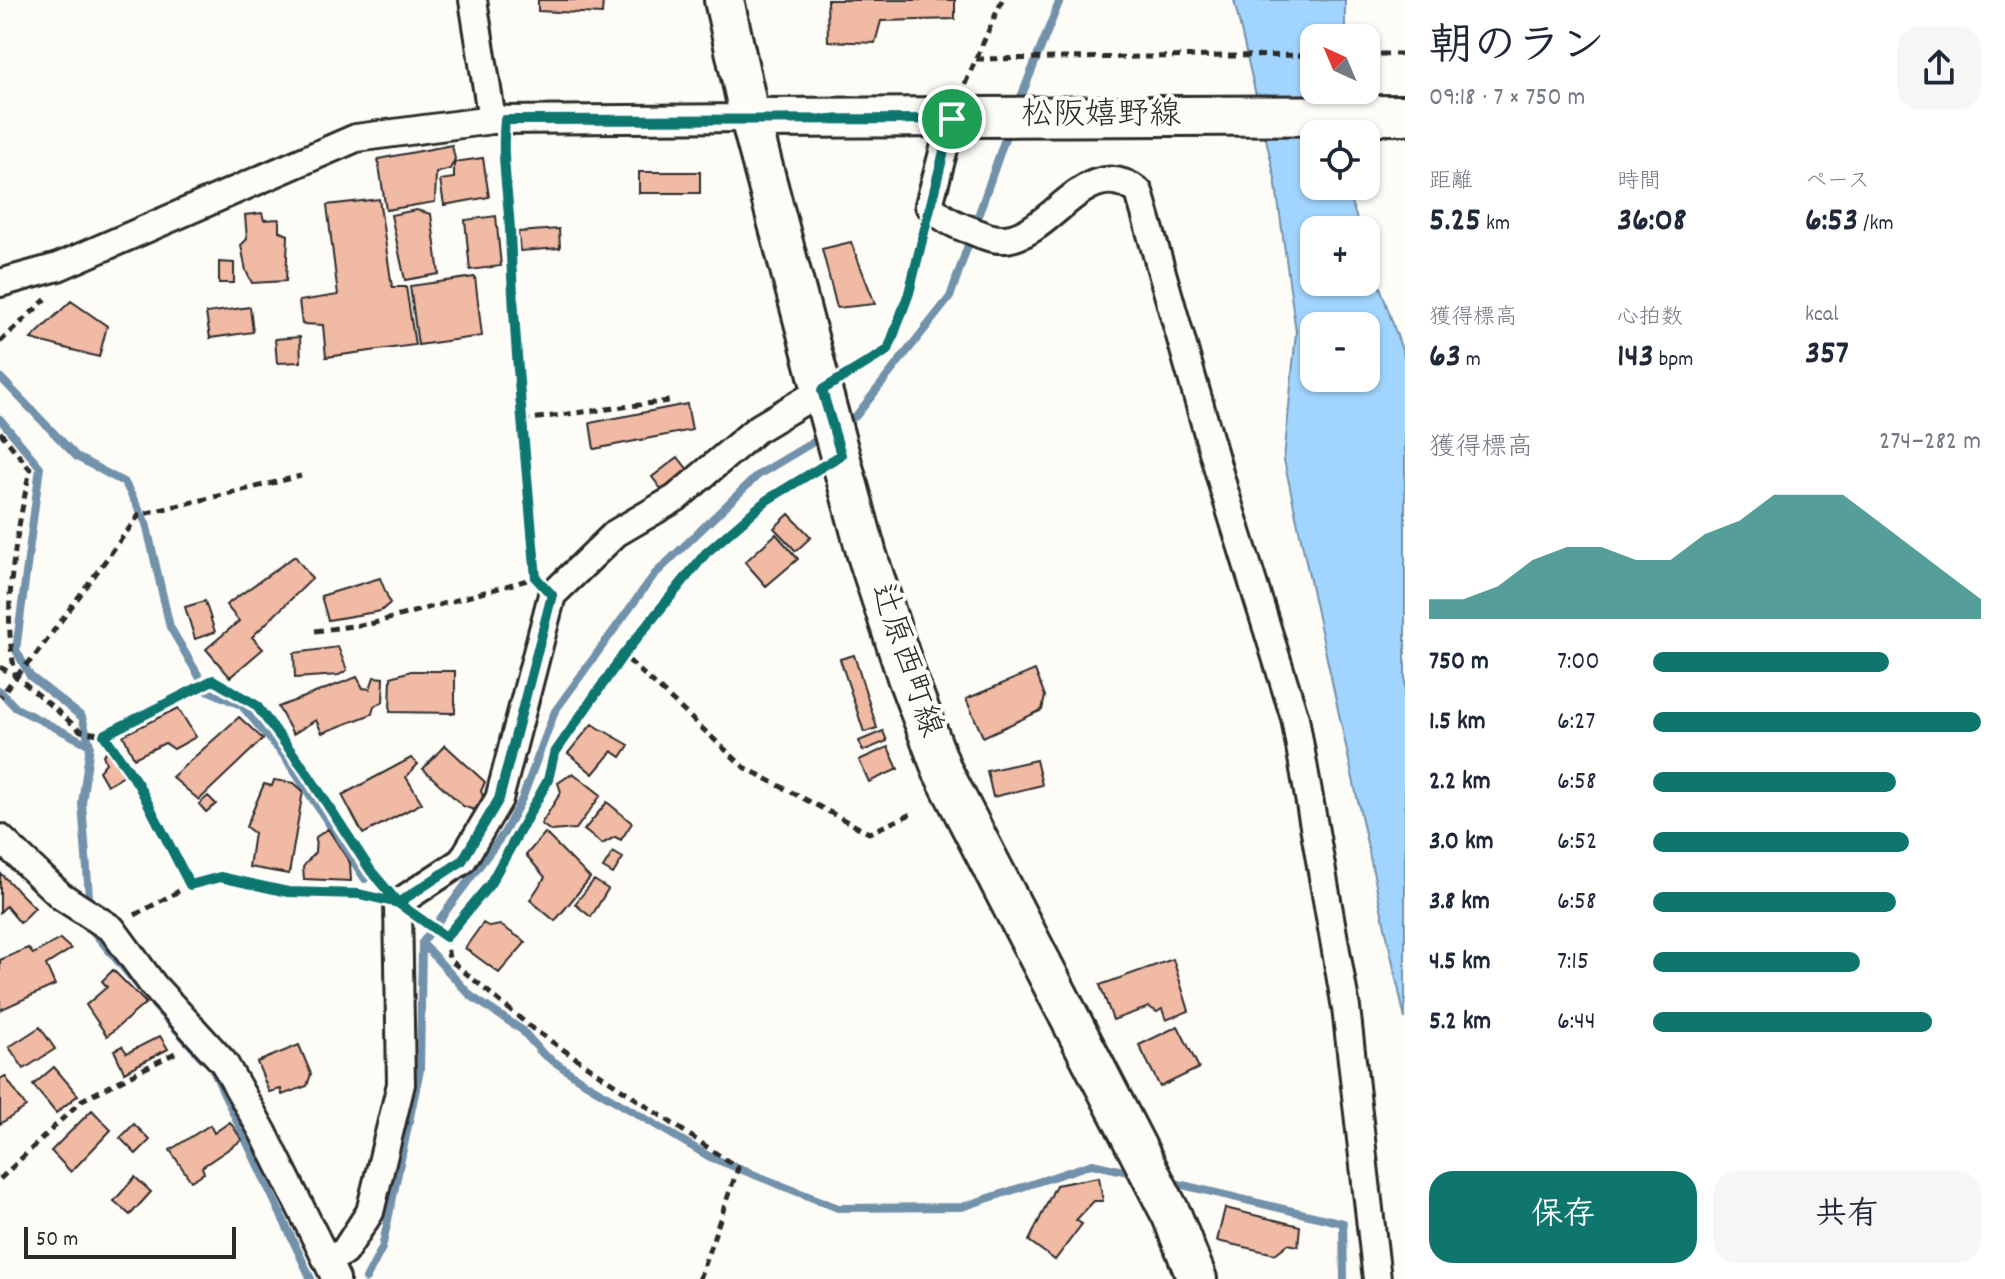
<!DOCTYPE html>
<html lang="ja">
<head>
<meta charset="utf-8">
<style>
  :root { --surface:#fff; --page:#f6f6f7; --text:#1f2937; --muted:#747a83; --accent:#0f766e }
  body { margin:0; font-family:Dekko,"Klee One",sans-serif; background:var(--page); color:var(--text); height:100vh; display:flex; flex-direction:column; font-size:30px; white-space:nowrap }
  * { box-sizing:border-box; margin:0 }
  p { font-size:26px; color:var(--muted) }
  .icon { flex:none; width:44px; height:44px; fill:none; stroke:currentColor; stroke-width:2; stroke-linecap:round; stroke-linejoin:round }
  .map { position:relative; flex:1; overflow:hidden }
  .side { display:flex; flex-direction:column; background:var(--surface); width:600px }
  .side>* { flex:none }
  .needle { width:52px; rotate:316deg }
  .buttons { position:absolute; left:1300px; top:24px; display:grid; gap:16px }
  .buttons a { display:grid; place-items:center; width:80px; height:80px; border-radius:16px; background:var(--surface); box-shadow:0 2px 6px #0004; font-size:40px }
  .scale { position:absolute; left:24px; bottom:20px; width:212px; box-sizing:border-box; padding-left:8px; border:4px solid #2b2b2b; border-top:0; font-size:22px; line-height:28px; white-space:nowrap; color:#2b2b2b; -webkit-text-stroke:6px #fdfcf7; paint-order:stroke }
  .pin { position:absolute; display:grid; place-items:center; width:68px; height:68px; color:#fff; margin:-34px; border:4px solid #fff; border-radius:50%; box-shadow:0 2px 8px #0007 }
  .round { display:grid; place-items:center; flex:none; width:84px; height:84px; border-radius:24px; background:var(--page) }
  .overview { display:flex; align-items:center; justify-content:space-between; height:136px; padding:0 24px }
  h1 { font-size:44px; font-weight:700; line-height:60px }
  .stats { display:grid; grid-template-columns:repeat(3,1fr); gap:12px; height:136px; padding:8px 24px }
  .stats div { display:grid; align-content:center }
  .stats b { font-size:34px; font-weight:700 }
  .stats small { font-size:22px; font-weight:400 }
  .stats p { font-size:22px }
  .chart { height:224px; padding:16px 24px }
  .chart p { display:flex; justify-content:space-between }
  .chart svg { width:100%; height:144px; margin-top:8px; fill:var(--accent); opacity:.7 }
  .primary-button { display:flex; gap:16px; margin-top:auto; padding:16px 24px }
  .primary-button a { flex:1; height:92px; border-radius:24px; background:var(--accent); color:#fff; font-size:32px; font-weight:700; line-height:92px; text-align:center }
  .primary-button a+a { background:var(--page); color:var(--text) }
  ul { padding:0 24px; list-style:none; font-size:26px }
  li { display:grid; grid-template-columns:128px 96px 1fr; align-items:center; height:60px }
  li i { height:20px; border-radius:10px; background:var(--accent) }
  main { display:flex; flex:1; min-height:0 }
  .map>svg:first-child { display:block }
  .water { fill:#a1d5ff; stroke:#7291aa; stroke-width:2; fill-rule:evenodd }
  .lines { fill:none; stroke-linecap:round; stroke-linejoin:round }
  .stream { stroke:#7291aa; stroke-width:8 }
  .building { fill:#f0baa4; stroke:#2b2b2b; stroke-width:2 }
  .street-casing { stroke:#2b2b2b; stroke-width:32 }
  .secondary-casing { stroke:#2b2b2b; stroke-width:44 }
  .path { stroke:#2b2b2b; stroke-width:5; stroke-dasharray:8 6; stroke-linecap:butt }
  .street { stroke:#fdfcf7; stroke-width:26 }
  .secondary { stroke:#fdfcf7; stroke-width:38 }
  .route-casing { stroke:#fff; stroke-width:16 }
  .route { stroke:#0f766e; stroke-width:10 }
  .labels { text-anchor:middle; dominant-baseline:central; stroke-width:8; stroke-linejoin:round; paint-order:stroke }
  .street-label { font-size:32px; fill:#2b2b2b; stroke:#fdfcf7 }
</style>
</head>
<body>
<main>
<div class="map">
<svg width="1405" height="1279" viewBox="0 0 1405 1279">
  <rect width="100%" height="100%" fill="#fdfcf7"/>
  <filter id="ink" filterUnits="userSpaceOnUse"><feTurbulence type="fractalNoise" baseFrequency=".0125" numOctaves="2"/><feDisplacementMap in="SourceGraphic" scale="16" xChannelSelector="R" yChannelSelector="G"/><feConvolveMatrix kernelMatrix="1 2 1 2 8 2 1 2 1" color-interpolation-filters="sRGB"/></filter>
  <g filter="url(#ink)">
    <path class="water" d="M 1234,0 L 1345,0 L 1345,38 L 1314,38 L 1314,90 L 1345,90 L 1344,134 L 1314,134 L 1314,186 L 1345,186 L 1361,230 L 1314,230 L 1314,282 L 1366,282 L 1366,246 L 1405,359 L 1405,1019 L 1284,460 L 1296,332 L 1275,178 ZM 1314,326 L 1366,326 L 1366,378 L 1314,378 Z"/>
    <g class="lines">
      <path class="stream" d="M 1017,107 L 1060,0
        M 0,377 L 77,457 L 125,483 L 146,523 L 170,627 L 207,690 L 241,705 L 285,757 L 365,879
        M 0,419 L 40,467 L 16,650 L 30,676 L 82,717 L 90,745
        M 844,424 L 856,416 L 950,297 L 1009,127
        M 0,691 L 16,708 L 90,745 L 82,803 L 90,910
        M 91,923 L 92,930 L 140,988
        M 422,943 L 471,996 L 522,1030 L 543,1054 L 585,1083 L 710,1157 L 838,1208 L 962,1207 L 1092,1164 L 1137,1174
        M 154,1005 L 204,1060
        M 213,1070 L 311,1279
        M 1170,1182 L 1343,1223 L 1344,1279
        M 366,1279 L 382,1248 L 420,1070 L 422,943 L 504,833 L 522,799 L 555,711 L 654,575 L 758,475 L 825,435"/>
    </g>
    <path class="building" d="M 538,0 L 603,0 L 602,14 L 538,11 Z
      M 827,0 L 955,0 L 955,19 L 881,21 L 875,43 L 828,41 Z
      M 452,145 L 455,159 L 450,169 L 436,173 L 435,202 L 386,210 L 378,159 Z
      M 483,158 L 489,197 L 444,205 L 440,180 L 454,178 L 454,162 Z
      M 639,172 L 700,172 L 700,193 L 639,193 Z
      M 379,199 L 392,287 L 406,287 L 415,345 L 326,357 L 323,325 L 302,324 L 299,301 L 338,295 L 327,205 Z
      M 416,210 L 431,214 L 439,274 L 405,280 L 391,215 Z
      M 262,213 L 264,220 L 279,219 L 279,231 L 288,235 L 286,281 L 252,283 L 246,271 L 241,245 L 247,239 L 245,215 Z
      M 496,216 L 501,266 L 470,270 L 465,220 Z
      M 559,229 L 560,248 L 520,251 L 518,232 Z
      M 851,242 L 875,304 L 837,308 L 822,249 Z
      M 219,262 L 234,263 L 234,283 L 219,283 Z
      M 475,277 L 482,336 L 418,345 L 410,286 Z
      M 71,301 L 107,326 L 99,357 L 31,339 Z
      M 250,307 L 253,332 L 210,338 L 206,313 Z
      M 300,337 L 301,362 L 277,363 L 275,339 Z
      M 687,404 L 692,430 L 594,449 L 590,423 Z
      M 678,457 L 688,470 L 662,490 L 652,477 Z
      M 789,514 L 811,537 L 796,551 L 774,528 Z
      M 776,534 L 798,559 L 766,586 L 745,562 Z
      M 295,556 L 312,579 L 252,637 L 263,649 L 230,677 L 206,649 L 239,621 L 226,605 Z
      M 380,578 L 390,603 L 381,611 L 328,620 L 321,596 Z
      M 205,601 L 215,632 L 195,639 L 185,607 Z
      M 338,647 L 347,670 L 339,675 L 295,678 L 294,653 Z
      M 854,655 L 877,728 L 864,732 L 840,659 Z
      M 1035,670 L 1045,696 L 1042,710 L 983,737 L 966,699 Z
      M 411,671 L 455,671 L 455,713 L 390,712 L 391,677 Z
      M 357,677 L 363,688 L 370,689 L 374,677 L 384,678 L 383,702 L 374,706 L 372,714 L 322,733 L 316,720 L 293,734 L 278,707 Z
      M 178,708 L 196,737 L 174,749 L 165,743 L 134,758 L 123,735 Z
      M 239,717 L 263,739 L 199,800 L 172,777 Z
      M 592,724 L 629,745 L 621,757 L 612,751 L 593,774 L 568,753 Z
      M 883,731 L 887,741 L 863,751 L 859,741 Z
      M 445,745 L 485,782 L 481,791 L 484,799 L 474,810 L 463,806 L 423,769 Z
      M 888,747 L 898,769 L 869,782 L 859,760 Z
      M 108,750 L 124,775 L 107,785 L 99,771 L 106,763 L 103,755 Z
      M 411,758 L 418,764 L 406,777 L 422,803 L 363,834 L 342,795 Z
      M 1036,760 L 1042,785 L 993,797 L 987,771 Z
      M 573,773 L 601,795 L 576,829 L 551,831 L 541,824 L 561,792 L 558,783 Z
      M 274,780 L 294,783 L 303,791 L 289,874 L 249,867 L 254,833 L 246,827 L 264,784 L 272,786 Z
      M 208,796 L 216,804 L 206,812 L 199,804 Z
      M 607,802 L 632,823 L 621,840 L 615,837 L 602,844 L 584,830 Z
      M 328,829 L 350,863 L 351,881 L 304,879 L 303,867 L 315,852 L 316,837 Z
      M 545,833 L 590,878 L 555,921 L 530,900 L 545,877 L 526,855 Z
      M 613,852 L 623,858 L 613,874 L 603,868 Z
      M 0,873 L 35,908 L 20,923 L 6,906 L 0,912 Z
      M 594,880 L 608,889 L 591,917 L 575,904 Z
      M 483,923 L 490,927 L 500,925 L 526,942 L 499,973 L 465,948 Z
      M 60,939 L 71,949 L 46,965 L 55,985 L 0,1010 L 0,960 L 28,948 L 33,954 Z
      M 1173,959 L 1189,1011 L 1166,1020 L 1162,1009 L 1157,1012 L 1149,1007 L 1113,1020 L 1100,985 Z
      M 113,970 L 146,1003 L 107,1036 L 86,1005 L 107,987 L 102,981 Z
      M 1178,1026 L 1199,1068 L 1160,1087 L 1139,1045 Z
      M 40,1027 L 55,1049 L 24,1069 L 9,1047 Z
      M 160,1036 L 168,1049 L 124,1072 L 114,1050 L 122,1046 L 127,1053 Z
      M 299,1045 L 311,1074 L 307,1086 L 282,1095 L 281,1089 L 269,1092 L 257,1062 Z
      M 54,1067 L 78,1095 L 56,1113 L 33,1085 Z
      M 5,1076 L 26,1107 L 0,1124 L 0,1079 Z
      M 92,1110 L 111,1130 L 71,1172 L 51,1151 Z
      M 230,1122 L 242,1140 L 202,1167 L 204,1173 L 191,1181 L 170,1150 L 210,1125 L 214,1133 Z
      M 134,1124 L 150,1140 L 136,1154 L 120,1138 Z
      M 135,1177 L 151,1192 L 130,1215 L 114,1201 Z
      M 1099,1177 L 1103,1201 L 1094,1201 L 1076,1220 L 1082,1224 L 1055,1260 L 1029,1241 L 1056,1185 Z
      M 1225,1208 L 1300,1226 L 1298,1246 L 1288,1244 L 1275,1254 L 1217,1241 Z"/>
    <g class="lines">
      <defs>
        <path id="street" d="M 473,0 L 492,120
          M 952,119 L 929,205 C 943,219 953,224 970,230 C 982,235 993,240 1006,239 C 1054,233 1087,151 1139,192 L 1224,490 L 1295,718 L 1346,1008 L 1377,1279
          M 0,283 L 58,267 L 356,138 L 492,120 L 750,118
          M 0,838 L 61,896 L 112,929 L 153,985 L 224,1063 L 263,1132 L 336,1279
          M 329,1259 L 344,1252 L 370,1212 L 401,1084 L 398,903 L 462,861 L 499,799 L 552,595 L 616,533 L 676,498 L 757,429 L 822,390"/>
        <path id="secondary" d="M 724,0 L 750,118 L 822,390 L 867,555 L 907,677 L 942,770 L 1172,1216 L 1197,1279
          M 750,118 L 1405,115"/>
      </defs>
      <use href="#street" class="street-casing"/>
      <use href="#secondary" class="secondary-casing"/>
      <path class="path" d="M 1366,54 L 1405,54
        M 976,59 L 1314,55
        M 965,84 L 1002,0
        M 502,145 L 509,208 L 515,362 L 536,573
        M 0,342 L 46,299
        M 849,372 L 888,350 L 909,293 L 923,233
        M 522,420 L 669,401
        M 0,432 L 30,469 C 17,535 0,610 16,676 L 0,697
        M 315,631 L 374,623 L 531,579
        M 623,655 L 706,553 L 767,500 L 813,471
        M 0,667 L 16,676 L 81,731 L 104,735 L 213,680 L 256,705 L 383,885
        M 16,676 L 35,656 L 139,515 L 301,476
        M 104,735 L 138,784 L 190,885
        M 135,915 L 190,885 L 220,877 L 288,892 L 374,897
        M 423,920 L 446,937
        M 0,1179 L 82,1100 L 179,1051
        M 699,1279 L 738,1168 L 533,1029 L 449,959 L 446,937 L 490,884 L 548,780 L 554,754 L 623,655 L 744,767 L 869,833 L 911,814"/>
      <use href="#street" class="street"/>
      <use href="#secondary" class="secondary"/>
    </g>
  </g>
  <g class="lines" filter="url(#ink)">
    <defs>
      <path id="route" d="M 952,119 L 505,120 C 501,157 508,193 510,230 C 514,346 526,462 536,578 L 552,595 L 499,799 L 462,861 L 398,903 L 359,894 L 288,892 L 220,877 L 190,885 L 138,784 L 104,735 L 213,680 L 256,705 L 303,767 L 371,871 L 398,903 L 446,937 L 490,884 L 548,780 L 554,754 L 623,655 L 706,553 L 767,500 L 841,455 L 822,390 L 888,350 L 909,293 L 952,119"/>
    </defs>
    <use href="#route" class="route-casing"/>
    <use href="#route" class="route"/>
  </g>
  <g class="labels">
    <g class="street-label">
      <text x="1101" y="117">松阪嬉野線</text>
      <text transform="translate(904 661) rotate(71)">辻原西町線</text>
    </g>
  </g>
</svg>
<div class="buttons">
<a><svg class="needle" viewBox="-14 -14 28 28"><path d="M0-13l5 13h-10z" fill="#e53935"/><path d="M0 13l5-13h-10z" fill="#747a83"/></svg></a>
<a><svg class="icon" aria-label="locate" viewBox="0 0 24 24"><circle cx="12" cy="12" r="6"/><path d="M12 2v4M12 18v4M2 12h4M18 12h4"/></svg></a>
<a>+</a>
<a>−</a>
</div>
<div class="scale">50 m</div>
<div class="pin" style="left:952px;top:119px;background:#1e9e55"><svg class="icon" aria-label="arrive" viewBox="0 0 24 24"><path d="M6 21V4h12l-3 4 3 4H6"/></svg></div>
</div>
<section class="side">
<div class="overview"><div><h1>朝のラン</h1><p>09:18 · 7 × 750 m</p></div><a class="round"><svg class="icon" aria-label="share" viewBox="0 0 24 24"><path d="M12 15V3M7 8l5-5 5 5M5 13v7h14v-7"/></svg></a></div>
<div class="stats">
<div><p>距離</p><b>5.25<small> km</small></b></div>
<div><p>時間</p><b>36:08</b></div>
<div><p>ペース</p><b>6:53<small> /km</small></b></div>
</div>
<div class="stats">
<div><p>獲得標高</p><b>63<small> m</small></b></div>
<div><p>心拍数</p><b>143<small> bpm</small></b></div>
<div><p>kcal</p><b>357</b></div>
</div>
<div class="chart"><p><span>獲得標高</span>274–282 m</p>
<svg viewBox="0 0 160 44" preserveAspectRatio="none"><path d="M0 44V38L10 38L20 34L30 26L40 22L50 22L60 26L70 26L80 18L90 14L100 6L110 6L120 6L130 14L140 22L150 30L160 38V44z"/></svg>
</div>
<ul>
<li><b>750 m</b>7:00<i style="width:72%"></i></li>
<li><b>1.5 km</b>6:27<i style="width:100%"></i></li>
<li><b>2.2 km</b>6:58<i style="width:74%"></i></li>
<li><b>3.0 km</b>6:52<i style="width:78%"></i></li>
<li><b>3.8 km</b>6:58<i style="width:74%"></i></li>
<li><b>4.5 km</b>7:15<i style="width:63%"></i></li>
<li><b>5.2 km</b>6:44<i style="width:85%"></i></li>
</ul>
<div class="primary-button"><a>保存</a><a>共有</a></div>
</section>
</main>
</body>
</html>
